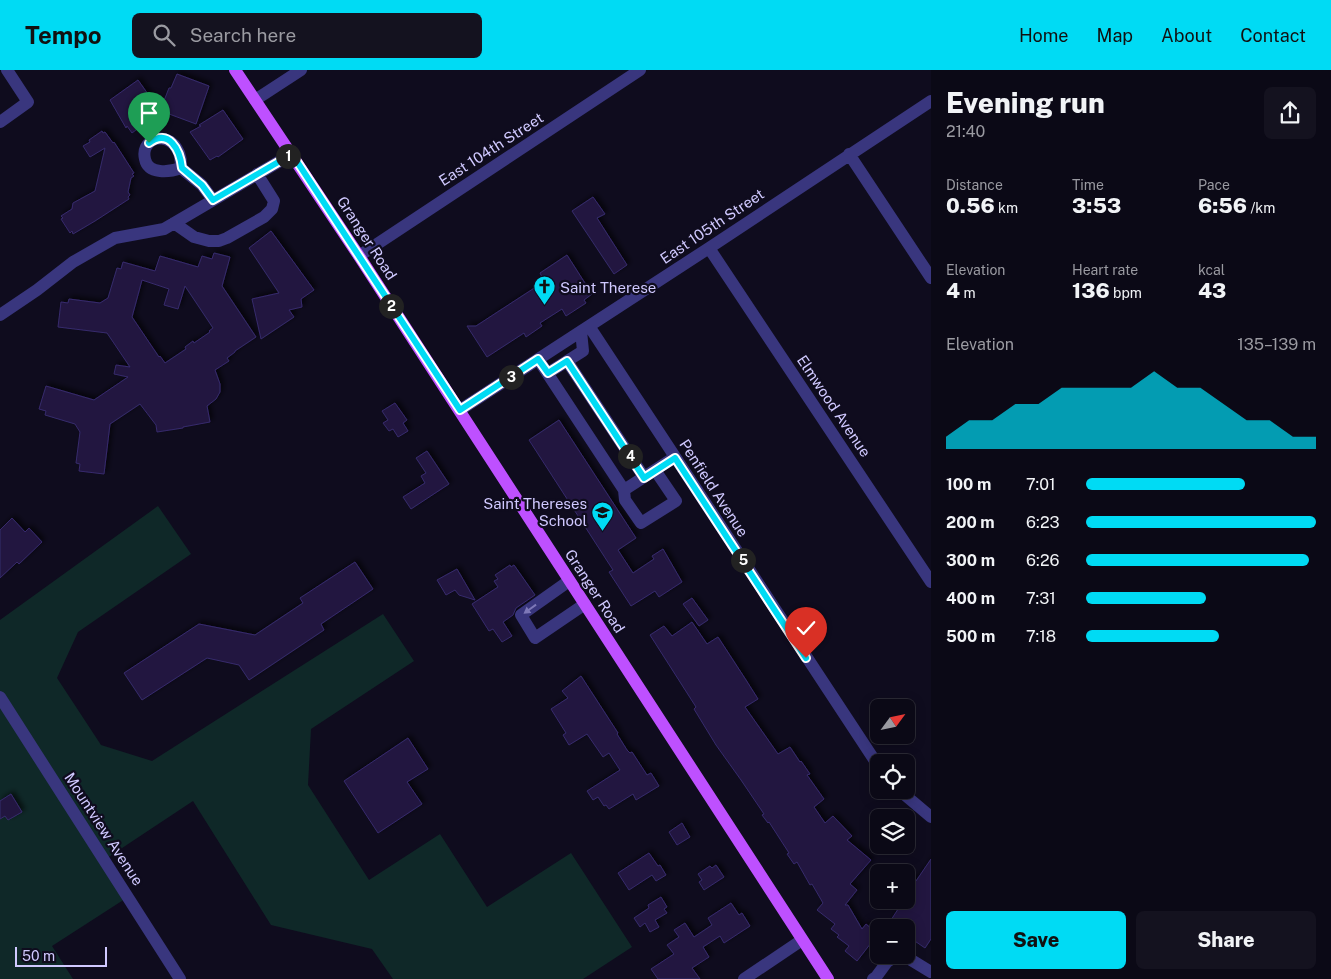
<!DOCTYPE html>
<html lang="en">
<head>
<meta charset="utf-8">
<style>
  :root { --surface:#0b0916; --page:#14121f; --text:#f1f3f6; --muted:#9a9aa1; --line:#2b2a35; --accent:#00dbf4 }
  body { margin:0; font-family:"Public Sans",sans-serif; background:var(--page); color:var(--text); height:100vh; display:flex; flex-direction:column; font-size:19px; white-space:nowrap }
  * { box-sizing:border-box; margin:0 }
  p { font-size:16px; color:var(--muted) }
  .icon { flex:none; width:28px; height:28px; fill:none; stroke:currentColor; stroke-width:2; stroke-linecap:round; stroke-linejoin:round }
  .map { position:relative; flex:1; overflow:hidden }
  .drawer { display:flex; flex-direction:column; background:var(--surface); width:400px }
  .drawer>* { flex:none }
  .needle { width:32px; rotate:57deg }
  .tools { position:absolute; left:870px; top:629px; display:grid; gap:10px }
  .tools a { display:grid; place-items:center; width:45px; height:45px; border-radius:8px; background:var(--surface); box-shadow:0 2px 12px #0003,0 0 0 1px var(--line); font-size:25px }
  .scale { position:absolute; left:15px; bottom:12px; width:92px; box-sizing:border-box; padding-left:5px; border:2px solid #d0c9ff; border-top:0; font-size:14px; line-height:18px; white-space:nowrap; color:#d0c9ff; -webkit-text-stroke:4px #0f0c1e; paint-order:stroke }
  .pin { position:absolute; display:grid; place-items:center; width:42px; height:42px; color:#fff; margin:-51px -21px; border-radius:50% 50% 50% 0; rotate:-45deg; box-shadow:0 0 5px #0007 }
  .pin .icon { rotate:45deg }
  .km { position:absolute; width:25px; height:25px; margin:-12px; border-radius:50%; background:#222; color:#fff; font-size:14px; line-height:25px; text-align:center }
  .round { display:grid; place-items:center; flex:none; width:52px; height:52px; border-radius:8px; background:var(--page) }
  .summary { display:flex; align-items:center; justify-content:space-between; height:85px; padding:0 15px }
  h1 { font-size:28px; font-weight:800; line-height:38px }
  .metrics { display:grid; grid-template-columns:repeat(3,1fr); gap:8px; height:85px; padding:5px 15px }
  .metrics div { display:grid; align-content:center }
  .metrics b { font-size:21px; font-weight:800 }
  .metrics small { font-size:14px; font-weight:400 }
  .metrics p { font-size:14px }
  .chart { height:140px; padding:10px 15px }
  .chart p { display:flex; justify-content:space-between }
  .chart svg { width:100%; height:90px; margin-top:5px; fill:var(--accent); opacity:.7 }
  .button { display:flex; gap:10px; margin-top:auto; padding:10px 15px }
  .button a { flex:1; height:58px; border-radius:8px; background:var(--accent); color:#111; font-size:20px; font-weight:800; line-height:58px; text-align:center }
  .button a+a { background:var(--page); color:var(--text) }
  ul { padding:0 15px; list-style:none; font-size:16px }
  li { display:grid; grid-template-columns:80px 60px 1fr; align-items:center; height:38px }
  li i { height:12px; border-radius:6px; background:var(--accent) }
  header { display:flex; align-items:center; gap:30px; box-sizing:border-box; height:70px; padding:0 25px; background:var(--accent); color:#111 }
  header strong { font-size:24px }
  nav { display:flex; gap:28px; margin-inline-start:auto; font-size:18px }
  .search { width:350px; height:45px; background:var(--page); display:flex; align-items:center; gap:12px; box-sizing:border-box; padding:0 18px; border-radius:8px; color:var(--muted); font-size:19px }
  main { display:flex; flex:1; min-height:0 }
  .map>svg:first-child { display:block }
  .green { fill:#0f2828 }
  .building { fill:#201840; stroke:#372a6c; fill-rule:evenodd; filter:url(#shadow) }
  .lines { fill:none; stroke-linecap:round; stroke-linejoin:round }
  .minor { stroke:#39367e; stroke-width:12 }
  .major { stroke:#be50ff; stroke-width:12 }
  .oneway { fill:#7d78b8 }
  .route-casing { stroke:#fff; stroke-width:10 }
  .route { stroke:#00dbf4; stroke-width:6 }
  .labels { text-anchor:middle; dominant-baseline:central; stroke-width:4.5; stroke-linejoin:round; paint-order:stroke }
  .street-label { font-size:15px; fill:#d0c9ff; stroke:#0f0c1e }
  .poi-label { font-size:15px; fill:#d0c9ff; stroke:#0f0c1e; text-anchor:start }
</style>
</head>
<body>
<header>
<strong>Tempo</strong>
<div class="search"><svg class="icon" aria-label="search" viewBox="0 0 24 24"><circle cx="10" cy="10" r="6"/><path d="M15 15l6 6"/></svg>Search here</div>
<nav><a>Home</a><a>Map</a><a>About</a><a>Contact</a></nav>
</header>
<main>
<div class="map">
<svg width="931" height="909" viewBox="0 0 931 909">
  <defs>
    <filter id="shadow"><feDropShadow dx="3" dy="-3" stdDeviation="2.5" flood-color="#0009"/></filter>
  </defs>
  <rect width="100%" height="100%" fill="#0f0c1e"/>
  <path class="green" d="M 158,436 L 191,484 L 78,562 L 57,608 L 101,675 L 152,691 L 383,544 L 414,591 L 311,659 L 308,715 L 369,810 L 440,764 L 487,837 L 571,783 L 632,877 L 583,909 L 393,909 L 372,879 L 271,855 L 193,731 L 104,790 L 128,827 L 52,876 L 73,909 L 0,909 L 0,550 Z"/>
  <path class="building" d="M 177,4 L 209,16 L 196,54 L 161,41 L 132,63 L 127,56 L 126,58 L 110,30 L 138,10 L 160,41 L 169,18 L 171,18 Z
    M 223,40 L 243,69 L 218,87 L 217,86 L 210,90 L 190,62 L 201,56 L 199,55 Z
    M 102,61 L 103,63 L 105,62 L 113,73 L 114,72 L 134,103 L 132,104 L 134,106 L 131,108 L 128,122 L 130,125 L 128,127 L 129,129 L 95,151 L 73,164 L 72,161 L 70,163 L 61,149 L 63,148 L 61,146 L 72,139 L 73,133 L 95,121 L 105,78 L 90,87 L 83,76 L 90,72 L 89,70 Z
    M 593,127 L 605,144 L 597,148 L 627,195 L 614,204 L 572,141 Z
    M 271,161 L 314,220 L 301,229 L 302,237 L 289,240 L 294,247 L 261,269 L 252,229 L 279,223 L 249,178 Z
    M 214,183 L 230,187 L 222,216 L 256,267 L 235,281 L 235,282 L 227,288 L 229,291 L 215,300 L 220,314 L 220,322 L 216,329 L 207,336 L 210,352 L 183,357 L 183,358 L 157,362 L 156,355 L 140,334 L 110,354 L 104,404 L 79,401 L 80,394 L 76,393 L 80,362 L 75,354 L 45,345 L 46,341 L 39,339 L 46,316 L 94,330 L 128,307 L 114,304 L 116,295 L 130,297 L 107,263 L 58,257 L 61,232 L 68,233 L 69,229 L 100,233 L 108,228 L 117,198 L 121,199 L 123,192 L 155,201 L 160,186 L 198,197 L 202,186 L 212,189 ZM 142,210 L 169,219 L 164,235 L 178,239 L 185,216 L 213,258 L 209,261 L 210,262 L 194,273 L 193,271 L 185,277 L 186,279 L 165,293 L 160,286 L 159,287 L 132,247 Z
    M 567,185 L 592,224 L 584,230 L 586,233 L 566,246 L 562,239 L 540,253 L 542,256 L 526,267 L 524,263 L 487,287 L 467,256 L 476,256 L 542,213 L 539,209 L 542,207 L 540,203 Z
    M 395,333 L 407,350 L 403,353 L 408,361 L 398,367 L 393,359 L 389,361 L 383,353 L 388,350 L 382,341 Z
    M 559,350 L 636,468 L 618,480 L 633,503 L 654,489 L 652,486 L 663,479 L 682,512 L 659,527 L 655,521 L 631,536 L 609,502 L 613,500 L 529,370 Z
    M 427,381 L 449,414 L 411,439 L 403,427 L 425,413 L 421,406 L 426,403 L 416,388 Z
    M 12,448 L 25,462 L 29,458 L 42,472 L 19,494 L 17,492 L 0,508 L 0,460 Z
    M 355,492 L 373,519 L 321,554 L 324,560 L 249,610 L 239,595 L 207,588 L 142,630 L 124,603 L 199,554 L 255,565 L 303,533 L 300,528 Z
    M 510,495 L 511,497 L 514,495 L 535,525 L 516,538 L 513,545 L 503,552 L 512,566 L 502,572 L 493,559 L 489,561 L 472,534 L 498,517 L 494,511 L 498,509 L 495,505 Z
    M 457,499 L 475,530 L 459,525 L 455,520 L 446,525 L 437,510 Z
    M 692,528 L 708,550 L 699,556 L 683,534 Z
    M 692,552 L 707,574 L 718,567 L 746,610 L 758,629 L 745,637 L 778,684 L 790,677 L 800,692 L 801,691 L 810,704 L 807,705 L 824,729 L 814,737 L 825,753 L 833,746 L 852,766 L 847,770 L 871,790 L 850,814 L 857,820 L 845,835 L 848,835 L 862,859 L 866,854 L 878,864 L 857,891 L 845,881 L 849,876 L 837,867 L 839,865 L 831,859 L 835,854 L 817,840 L 823,833 L 812,814 L 810,815 L 797,792 L 794,794 L 787,784 L 789,783 L 769,752 L 768,753 L 762,745 L 764,744 L 741,710 L 716,675 L 694,639 L 696,637 L 650,565 L 664,556 L 672,566 Z
    M 581,606 L 618,663 L 617,664 L 627,680 L 630,683 L 632,682 L 647,705 L 651,703 L 659,716 L 636,730 L 633,724 L 609,739 L 606,735 L 604,736 L 598,727 L 593,730 L 587,721 L 620,700 L 609,683 L 603,687 L 587,664 L 569,675 L 563,665 L 566,663 L 551,639 L 568,628 L 562,621 Z
    M 408,668 L 428,699 L 407,712 L 422,734 L 378,763 L 344,711 Z
    M 11,724 L 22,742 L 8,750 L 5,746 L 0,749 L 0,731 Z
    M 682,753 L 690,767 L 677,775 L 669,762 Z
    M 649,783 L 658,796 L 660,795 L 666,805 L 656,811 L 652,805 L 629,820 L 618,803 Z
    M 931,789 L 931,869 L 925,878 L 906,865 L 906,858 L 902,858 L 891,850 L 904,830 L 906,830 L 906,804 L 916,811 Z
    M 716,795 L 724,807 L 704,820 L 699,812 L 702,810 L 698,804 L 710,796 L 712,798 Z
    M 661,827 L 667,837 L 664,839 L 667,843 L 655,850 L 659,857 L 650,862 L 645,853 L 640,857 L 634,848 L 649,838 L 648,835 Z
    M 731,833 L 739,845 L 742,843 L 750,856 L 724,873 L 720,866 L 703,877 L 709,887 L 692,898 L 700,909 L 658,909 L 651,899 L 674,884 L 667,875 L 679,867 L 674,860 L 685,853 L 694,867 L 712,855 L 708,848 Z"/>
  <g class="lines">
    <path class="minor" d="M 255,30 L 301,0
      M 0,52 L 28,32 L 7,0
      M 849,84 L 931,208
      M 181,98 C 170,102 148,105 145,89 C 144,85 144,81 146,77 C 153,64 171,67 177,79 C 181,85 181,91 181,98 L 202,115 L 213,130
      M 174,153 L 194,167 L 209,171 L 219,171 L 227,168 L 264,147 L 272,139 L 274,131 L 257,104
      M 709,178 L 931,512
      M 359,186 L 640,0
      M 0,245 L 37,220 L 73,192 L 115,168 L 164,159 L 292,84
      M 589,256 L 879,697
      M 538,289 L 624,420 L 675,387
      M 567,291 L 644,407
      M 548,303 L 583,281 L 581,261
      M 460,340 L 709,178 L 931,31
      M 624,420 L 625,430 L 641,453 L 676,431 L 655,400
      M 569,511 L 521,545 L 535,568 L 585,534
      M 0,627 L 180,909
      M 899,720 L 931,747
      M 903,885 L 931,902
      M 744,909 L 802,870
      M 873,909 L 876,907 L 887,892 L 898,885"/>
    <path class="major" d="M 235,0 L 359,186 L 828,909"/>
  </g>
  <defs><path id="oneway-solid" d="M-6-.8H1V-3.2L6.5 0L1 3.2V.8H-6Z" transform="scale(1.25)"/></defs>
  <use class="oneway" href="#oneway-solid" transform="translate(530 539) rotate(144)"/>
  <g class="lines">
    <defs>
      <path id="route" d="M 149,73 C 169,58 180,80 182,98 L 202,115 L 213,130 L 292,84 L 460,340 L 538,289 L 548,303 L 567,291 L 644,408 L 675,388 L 806,588"/>
    </defs>
    <use href="#route" class="route-casing"/>
    <use href="#route" class="route"/>
  </g>
  <defs>
    <symbol id="church-pin" viewBox="-11 -11 22 30"><path d="M0 17L-7.5 6A9.5 9.5 0 1 1 7.5 6Z" fill="#00dbf4" stroke="#0f0c1e"/><path d="M-1.2-6h2.4v3.5h3.3v2.4h-3.3V6h-2.4V-.1h-3.3v-2.4h3.3Z" fill="#111"/></symbol>
    <symbol id="school-pin" viewBox="-11 -11 22 30"><path d="M0 17L-7.5 6A9.5 9.5 0 1 1 7.5 6Z" fill="#00dbf4" stroke="#0f0c1e"/><path d="M0-5L7-2L0 1L-7-2ZM-4 1L0 2.5L4 1V4Q0 6-4 4Z" fill="#111"/></symbol>
  </defs>
  <g fill-rule="evenodd">
    <use href="#church-pin" x="532" y="204" width="25" height="34"/>
    <use href="#school-pin" x="590" y="430" width="25" height="34"/>
  </g>
  <g class="labels">
    <g class="street-label">
      <text transform="translate(491 79) rotate(-33)">East 104th Street</text>
      <text transform="translate(712 156) rotate(-34)">East 105th Street</text>
      <text transform="translate(367 168) rotate(57)">Granger Road</text>
      <text transform="translate(834 336) rotate(56)">Elmwood Avenue</text>
      <text transform="translate(714 418) rotate(57)">Penfield Avenue</text>
      <text transform="translate(595 521) rotate(57)">Granger Road</text>
      <text transform="translate(104 759) rotate(57)">Mountview Avenue</text>
    </g>
    <g class="poi-label">
      <text x="560" y="217">Saint Therese</text>
      <text x="587" y="433" text-anchor="end">Saint Thereses<tspan x="587" dy="17">School</tspan></text>
    </g>
  </g>
</svg>
<div class="tools">
<a><svg class="needle" viewBox="-14 -14 28 28"><path d="M0-13l5 13h-10z" fill="#e53935"/><path d="M0 13l5-13h-10z" fill="#9a9aa1"/></svg></a>
<a><svg class="icon" aria-label="locate" viewBox="0 0 24 24"><circle cx="12" cy="12" r="6"/><path d="M12 2v4M12 18v4M2 12h4M18 12h4"/></svg></a>
<a><svg class="icon" aria-label="layers" viewBox="0 0 24 24"><path d="M12 4l9 5-9 5-9-5zM3 14l9 5 9-5"/></svg></a>
<a>+</a>
<a>−</a>
</div>
<div class="scale">50 m</div>
<div class="pin" style="left:149px;top:73px;background:#1e9e55"><svg class="icon" aria-label="arrive" viewBox="0 0 24 24"><path d="M6 21V4h12l-3 4 3 4H6"/></svg></div>
<div class="pin" style="left:806px;top:588px;background:#d93025"><svg class="icon" aria-label="check" viewBox="0 0 24 24"><path d="M5 12l5 5 9-10"/></svg></div>
<b class="km" style="left:288px;top:86px">1</b>
<b class="km" style="left:391px;top:236px">2</b>
<b class="km" style="left:511px;top:307px">3</b>
<b class="km" style="left:630px;top:386px">4</b>
<b class="km" style="left:743px;top:490px">5</b>
</div>
<section class="drawer">
<div class="summary"><div><h1>Evening run</h1><p>21:40</p></div><a class="round"><svg class="icon" aria-label="share" viewBox="0 0 24 24"><path d="M12 15V3M7 8l5-5 5 5M5 13v7h14v-7"/></svg></a></div>
<div class="metrics">
<div><p>Distance</p><b>0.56<small> km</small></b></div>
<div><p>Time</p><b>3:53</b></div>
<div><p>Pace</p><b>6:56<small> /km</small></b></div>
</div>
<div class="metrics">
<div><p>Elevation</p><b>4<small> m</small></b></div>
<div><p>Heart rate</p><b>136<small> bpm</small></b></div>
<div><p>kcal</p><b>43</b></div>
</div>
<div class="chart"><p><span>Elevation</span>135–139 m</p>
<svg viewBox="0 0 160 44" preserveAspectRatio="none"><path d="M0 44V38L10 30L20 30L30 22L40 22L50 14L60 14L70 14L80 14L90 6L100 14L110 14L120 22L130 30L140 30L150 38L160 38V44z"/></svg>
</div>
<ul>
<li><b>100 m</b>7:01<i style="width:69%"></i></li>
<li><b>200 m</b>6:23<i style="width:100%"></i></li>
<li><b>300 m</b>6:26<i style="width:97%"></i></li>
<li><b>400 m</b>7:31<i style="width:52%"></i></li>
<li><b>500 m</b>7:18<i style="width:58%"></i></li>
</ul>
<div class="button"><a>Save</a><a>Share</a></div>
</section>
</main>
</body>
</html>
